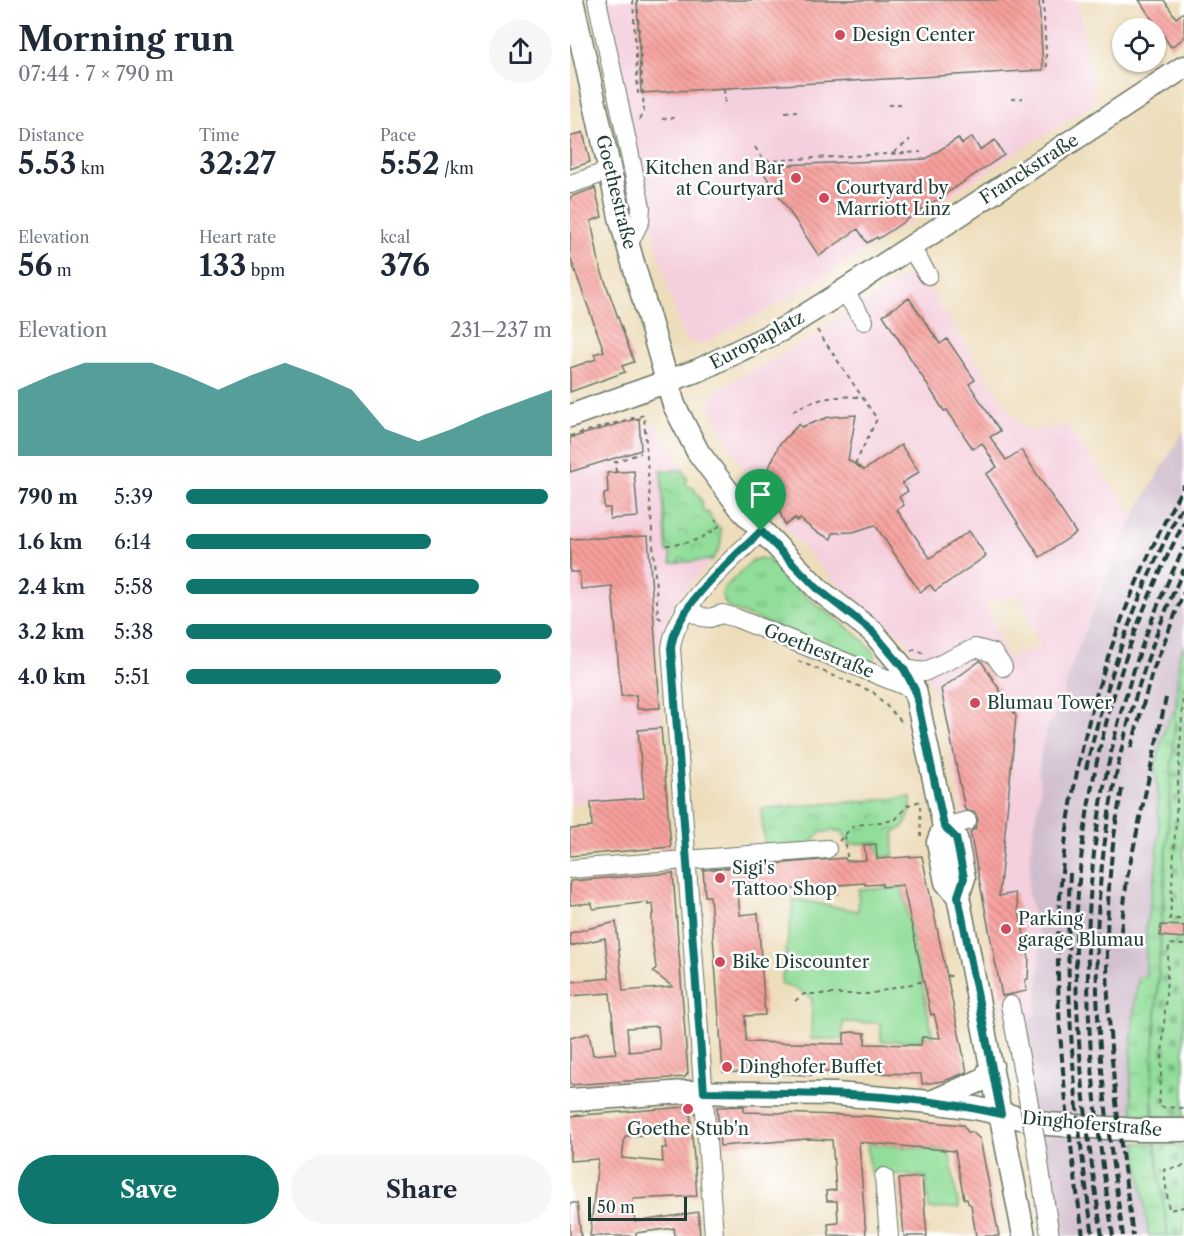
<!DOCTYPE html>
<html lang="en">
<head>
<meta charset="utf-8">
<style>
  :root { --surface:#fff; --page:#f6f6f7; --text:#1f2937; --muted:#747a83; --accent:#0f766e }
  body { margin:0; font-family:"Libre Caslon Text",serif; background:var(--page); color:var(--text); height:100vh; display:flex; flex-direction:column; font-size:22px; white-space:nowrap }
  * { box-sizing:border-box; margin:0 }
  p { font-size:20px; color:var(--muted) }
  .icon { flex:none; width:33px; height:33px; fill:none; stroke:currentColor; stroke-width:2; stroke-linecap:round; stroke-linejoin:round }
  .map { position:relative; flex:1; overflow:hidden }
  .sheet { display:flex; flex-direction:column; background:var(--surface); width:570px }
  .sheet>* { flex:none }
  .tools { position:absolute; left:542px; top:18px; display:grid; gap:12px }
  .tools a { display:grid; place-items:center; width:54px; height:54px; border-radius:50%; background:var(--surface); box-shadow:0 2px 4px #0004; font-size:30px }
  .scale { position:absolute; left:18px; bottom:15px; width:99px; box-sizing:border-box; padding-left:6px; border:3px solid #1f3d34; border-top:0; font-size:16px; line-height:21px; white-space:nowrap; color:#1f3d34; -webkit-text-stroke:4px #fff; paint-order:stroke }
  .pin { position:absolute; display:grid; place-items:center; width:51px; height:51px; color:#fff; margin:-62px -26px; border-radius:50% 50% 50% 0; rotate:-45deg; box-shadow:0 0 6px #0007 }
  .pin .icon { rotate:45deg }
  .round { display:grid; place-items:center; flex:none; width:63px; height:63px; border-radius:32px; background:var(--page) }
  .overview { display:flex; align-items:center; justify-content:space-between; height:102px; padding:0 18px }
  h1 { font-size:33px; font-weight:700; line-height:45px }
  .metrics { display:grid; grid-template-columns:repeat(3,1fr); gap:9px; height:102px; padding:6px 18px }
  .metrics div { display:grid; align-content:center }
  .metrics b { font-size:30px; font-weight:700 }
  .metrics small { font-size:16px; font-weight:400 }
  .metrics p { font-size:16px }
  .chart { height:168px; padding:12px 18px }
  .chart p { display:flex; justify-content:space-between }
  .chart svg { width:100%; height:108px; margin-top:6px; fill:var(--accent); opacity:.7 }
  .cta { display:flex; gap:12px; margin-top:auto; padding:12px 18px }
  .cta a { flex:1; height:69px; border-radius:36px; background:var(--accent); color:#fff; font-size:24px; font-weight:700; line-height:69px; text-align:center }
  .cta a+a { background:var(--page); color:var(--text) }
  ul { padding:0 18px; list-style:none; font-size:20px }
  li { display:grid; grid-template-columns:96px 72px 1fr; align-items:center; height:45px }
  li i { height:15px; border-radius:8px; background:var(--accent) }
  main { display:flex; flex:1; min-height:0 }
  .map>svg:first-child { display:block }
  .built { fill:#f4cfdd; fill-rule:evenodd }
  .railway { fill:#d0bdcd }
  .grass { fill:url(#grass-tufts); stroke:#588d66; stroke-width:1.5 }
  .cemetery { fill:url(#cemetery-stones); stroke:#588d66; stroke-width:1.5 }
  .park { fill:url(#park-crowns); stroke:#588d66; stroke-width:1.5 }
  .garden { fill:#91dd99; stroke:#588d66; stroke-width:1.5 }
  .building { fill:url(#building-back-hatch); fill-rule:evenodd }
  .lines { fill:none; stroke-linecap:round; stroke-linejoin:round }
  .minor-casing { stroke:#677563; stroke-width:20 }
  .major-casing { stroke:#677563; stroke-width:25 }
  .path { stroke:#677563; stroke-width:2; stroke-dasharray:4.5 4.5; stroke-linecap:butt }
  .minor { stroke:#fff; stroke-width:18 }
  .major { stroke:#fff; stroke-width:22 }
  .rail { stroke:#1f3d34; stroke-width:4; stroke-dasharray:9 4.5; stroke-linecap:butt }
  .minor-bridge-casing { stroke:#677563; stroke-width:20; stroke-linecap:butt }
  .minor-bridge { stroke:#fff; stroke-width:18 }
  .route-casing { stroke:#fff; stroke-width:12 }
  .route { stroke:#0f766e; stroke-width:8 }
  .poi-dot { fill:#d1495b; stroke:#fff; stroke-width:2 }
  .labels { text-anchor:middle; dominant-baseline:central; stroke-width:5; stroke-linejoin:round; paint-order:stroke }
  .poi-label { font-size:18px; fill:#1f3d34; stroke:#fff; text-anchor:start }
  .street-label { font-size:18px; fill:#1f3d34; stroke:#fff }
</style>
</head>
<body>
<main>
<section class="sheet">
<div class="overview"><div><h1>Morning run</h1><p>07:44 · 7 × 790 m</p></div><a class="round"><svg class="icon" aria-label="share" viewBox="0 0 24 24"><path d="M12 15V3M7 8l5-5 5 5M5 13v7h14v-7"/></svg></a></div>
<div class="metrics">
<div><p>Distance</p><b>5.53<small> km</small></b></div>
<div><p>Time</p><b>32:27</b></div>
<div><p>Pace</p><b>5:52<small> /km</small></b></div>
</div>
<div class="metrics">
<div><p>Elevation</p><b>56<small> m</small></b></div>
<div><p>Heart rate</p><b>133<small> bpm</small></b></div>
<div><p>kcal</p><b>376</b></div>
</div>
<div class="chart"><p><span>Elevation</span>231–237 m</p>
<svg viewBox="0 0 160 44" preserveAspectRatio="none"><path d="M0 44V17L10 11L20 6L30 6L40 6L50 11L60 17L70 11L80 6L90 11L100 17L110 33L120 38L130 33L140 27L150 22L160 17V44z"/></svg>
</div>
<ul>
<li><b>790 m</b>5:39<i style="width:99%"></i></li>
<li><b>1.6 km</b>6:14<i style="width:67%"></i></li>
<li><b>2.4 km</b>5:58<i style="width:80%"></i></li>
<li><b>3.2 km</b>5:38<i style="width:100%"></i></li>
<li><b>4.0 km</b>5:51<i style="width:86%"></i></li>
</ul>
<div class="cta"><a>Save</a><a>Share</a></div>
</section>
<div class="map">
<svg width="614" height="1236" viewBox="0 0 614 1236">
  <defs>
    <pattern id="grass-tufts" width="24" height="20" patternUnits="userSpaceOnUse" patternTransform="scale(1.5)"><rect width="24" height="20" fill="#91dd99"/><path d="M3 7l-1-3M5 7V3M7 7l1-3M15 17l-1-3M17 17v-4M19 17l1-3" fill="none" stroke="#76b47e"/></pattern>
    <pattern id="cemetery-stones" width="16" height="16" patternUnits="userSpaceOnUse" patternTransform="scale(1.5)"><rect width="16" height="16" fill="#91dd99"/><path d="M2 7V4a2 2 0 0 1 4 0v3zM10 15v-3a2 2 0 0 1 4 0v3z" fill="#76b47e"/></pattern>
    <pattern id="park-crowns" width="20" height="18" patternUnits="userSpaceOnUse" patternTransform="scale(1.5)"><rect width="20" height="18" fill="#91dd99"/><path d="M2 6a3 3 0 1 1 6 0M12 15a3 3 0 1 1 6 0" fill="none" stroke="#76b47e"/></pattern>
    <pattern id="building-back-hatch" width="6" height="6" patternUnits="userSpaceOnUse" patternTransform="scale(1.5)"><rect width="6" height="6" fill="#f8a09d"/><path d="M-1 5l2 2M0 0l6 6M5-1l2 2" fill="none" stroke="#c88481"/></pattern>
  </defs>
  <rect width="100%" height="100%" fill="#fff"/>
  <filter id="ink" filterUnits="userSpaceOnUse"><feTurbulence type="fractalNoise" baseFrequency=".0167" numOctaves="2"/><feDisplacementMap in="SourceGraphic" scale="12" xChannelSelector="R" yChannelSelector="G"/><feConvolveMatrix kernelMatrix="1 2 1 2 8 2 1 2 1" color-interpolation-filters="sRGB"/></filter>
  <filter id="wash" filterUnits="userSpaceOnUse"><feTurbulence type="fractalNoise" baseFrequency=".008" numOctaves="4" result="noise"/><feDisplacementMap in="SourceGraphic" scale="24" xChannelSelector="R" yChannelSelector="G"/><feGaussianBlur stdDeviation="1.35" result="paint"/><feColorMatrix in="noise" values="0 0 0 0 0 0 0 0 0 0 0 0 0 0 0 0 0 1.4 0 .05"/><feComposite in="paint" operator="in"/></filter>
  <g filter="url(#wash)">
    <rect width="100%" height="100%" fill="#edddbb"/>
    <path class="built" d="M 35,0 L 508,0 L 525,102 L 247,282 L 211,303 L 136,342 L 129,343 L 119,341 L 111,332 L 90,259 Z
      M 346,269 L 444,418 L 458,431 L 496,425 L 564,516 L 528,595 L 508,652 L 501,666 L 490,709 L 476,728 L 473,743 L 468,772 L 471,786 L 462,839 L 458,893 L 468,930 L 470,963 L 466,1013 L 458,1021 L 436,1022 L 374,723 L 368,700 L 361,682 L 354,672 L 354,667 L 334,638 L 261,578 L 218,530 L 169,463 L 140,408 L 141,396 L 148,389 L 212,355 ZM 450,593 L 470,648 L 437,658 L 416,604 Z
      M 69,418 L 70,424 L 86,424 L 119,479 L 115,482 L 120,488 L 123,487 L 134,503 L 131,506 L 135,513 L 138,512 L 146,526 L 150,528 L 151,541 L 148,553 L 107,599 L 95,622 L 90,647 L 86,647 L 96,787 L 69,789 L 70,798 L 0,804 L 0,438 Z"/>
    <path class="railway" d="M 614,430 L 614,644 L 609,657 L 606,707 L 596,726 L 586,763 L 589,831 L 586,869 L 576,927 L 576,977 L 568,978 L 562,1035 L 561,1103 L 579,1236 L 473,1236 L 436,1022 L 458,1021 L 466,1013 L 470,963 L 468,930 L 458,893 L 462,839 L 471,786 L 468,772 L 473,743 L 476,728 L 490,709 L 501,666 L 544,559 L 570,505 Z"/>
    <path class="grass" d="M 190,558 C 204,560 213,575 222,584 C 247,609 280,624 303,651 L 305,654 L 304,659 L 299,663 L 158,608 L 152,596 L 153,589 L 182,561 Z
      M 606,707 L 591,925 L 582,1083 L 582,1116 L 563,1114 C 558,1069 562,1023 568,978 L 576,976 L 576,927 L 586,869 L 589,831 L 586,763 L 596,726 Z
      M 566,1143 L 585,1144 L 598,1236 L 579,1236 Z"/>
    <path class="cemetery" d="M 614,644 L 614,1117 L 583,1116 L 585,1144 L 614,1146 L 614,1236 L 598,1236 C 591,1185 583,1135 582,1083 L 609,657 Z"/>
    <path class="park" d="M 113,470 L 118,479 L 115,482 L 120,488 L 123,487 L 133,504 L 131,506 L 135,513 L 138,512 L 146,526 L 150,528 C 153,541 150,550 142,560 L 101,563 L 100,552 L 97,552 L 91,471 Z
      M 341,797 C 342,812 338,826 324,833 L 323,856 L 310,857 L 306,843 L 279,844 L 272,831 L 251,832 L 238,846 L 195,850 L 191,809 Z"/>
    <path class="garden" d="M 332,887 L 363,1037 L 351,1036 L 350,1041 L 311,1041 L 311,1023 L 273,1022 L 272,1039 L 241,1039 L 242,999 L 229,990 L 211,984 L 224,899 L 288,911 L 289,890 Z
      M 297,1143 L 379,1151 L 389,1208 L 359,1209 L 356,1177 L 300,1172 Z"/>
    <g id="blocks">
      <path class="building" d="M 67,0 L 469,0 L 473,70 L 71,93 Z
        M 569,0 L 594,0 L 606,18 L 614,12 L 614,38 L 601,47 Z
        M 13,132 L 20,162 L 0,169 L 0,137 Z
        M 402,137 L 410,150 L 425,140 L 434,155 L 308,239 L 307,237 L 297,243 L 288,229 L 249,256 L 189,166 L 356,159 L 388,138 L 392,144 Z
        M 25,188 L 32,217 L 21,221 L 30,267 L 64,362 L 52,366 L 55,372 L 0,392 L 0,368 L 26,359 L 24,354 L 34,351 L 0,257 L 0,197 Z
        M 339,298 L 370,344 L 377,339 L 405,380 L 399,384 L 430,431 L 420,437 L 436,460 L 451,450 L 506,533 L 470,557 L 416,474 L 427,467 L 412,443 L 403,449 L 377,410 L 374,411 L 313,315 Z
        M 286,415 L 278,460 L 294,470 L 331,445 L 349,472 L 332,483 L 338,491 L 329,497 L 334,505 L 327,510 L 360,558 L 399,531 L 416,556 L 365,591 L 360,585 L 350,592 L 305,525 L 283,532 L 263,533 L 261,539 L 245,531 L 230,519 L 226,521 L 225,518 L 215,525 L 205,500 L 203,471 L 198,470 L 209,445 L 229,424 L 231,427 L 259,417 Z
        M 69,418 L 71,450 L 0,472 L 0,438 Z
        M 64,471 L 68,517 L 40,519 L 40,508 L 34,508 L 34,494 L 38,493 L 37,473 Z
        M 78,536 L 90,708 L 67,709 L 66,695 L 51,696 L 42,586 L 11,589 L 9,572 L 0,572 L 0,539 Z
        M 410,661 L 412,662 L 446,716 L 429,896 L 445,893 L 459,958 L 458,979 L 455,980 L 457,991 L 432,996 L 400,832 L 405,829 L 408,819 L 405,813 L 395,810 L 371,689 Z
        M 91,728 L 101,847 L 0,856 L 0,829 L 22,827 L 21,802 L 74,798 L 68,730 Z
        M 306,844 L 307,859 L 352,856 L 397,1072 L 374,1081 L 352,1084 L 351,1074 L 243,1072 L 242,1075 L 153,1072 L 140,896 L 135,896 L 133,870 L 275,858 L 276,861 L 296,860 L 294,845 ZM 295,883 L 295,885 L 312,884 L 312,887 L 333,885 L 361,1015 L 364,1014 L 370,1038 L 352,1037 L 351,1045 L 295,1044 L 295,1033 L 283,1032 L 274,1033 L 274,1044 L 176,1042 L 175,1016 L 195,1015 L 188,913 L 170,915 L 168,893 L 235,888 L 235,896 L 268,894 L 267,885 Z
        M 103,873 L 118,1073 L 115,1077 L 0,1085 L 0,1038 L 19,1033 L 23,1055 L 46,1053 L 40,993 L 0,996 L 0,982 L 39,978 L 35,938 L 0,946 L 0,933 L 46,922 L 53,991 L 103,987 L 83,972 L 86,968 L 82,939 L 82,914 L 84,914 L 83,904 L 78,905 L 78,902 L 23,909 L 22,903 L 0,905 L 0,881 ZM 88,1026 L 90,1049 L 59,1052 L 57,1028 Z
        M 591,925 L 614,926 L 614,938 L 590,936 Z
        M 174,1106 L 174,1112 L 299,1116 L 393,1125 L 398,1132 L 402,1132 L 410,1139 L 429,1236 L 406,1236 L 401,1205 L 398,1203 L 397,1199 L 394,1199 L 385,1151 L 289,1142 L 296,1236 L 259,1235 L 258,1224 L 268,1223 L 267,1201 L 257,1201 L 256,1191 L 266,1190 L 262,1140 L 237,1139 L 150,1146 L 147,1107 Z
        M 116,1107 L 120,1111 L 127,1196 L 63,1199 L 65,1222 L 128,1212 L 130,1236 L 105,1236 L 104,1228 L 66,1233 L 66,1236 L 20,1236 L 28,1159 L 0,1161 L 0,1116 ZM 94,1127 L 96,1148 L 92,1148 L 93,1162 L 52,1158 L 55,1136 L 73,1135 L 73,1129 Z
        M 352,1177 L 357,1236 L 334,1236 L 329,1179 Z
        M 0,1203 L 7,1203 L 11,1236 L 0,1236 Z"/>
    </g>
  </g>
  <g filter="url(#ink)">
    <use href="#blocks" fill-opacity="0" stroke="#677563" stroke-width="1.5"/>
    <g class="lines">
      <defs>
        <path id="minor" d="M 27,0 L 71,207 L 70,221 L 58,245
          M 1,184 L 39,171
          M 340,247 L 358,275
          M 274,291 L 294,321
          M 115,609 L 132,617 L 140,618 L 152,614 L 166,618 L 345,690
          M 334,669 L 354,672 L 405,648 L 423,653 L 433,667
          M 374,827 L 397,821
          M 0,869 L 257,849
          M 440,1005 L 458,1099
          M 467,1149 L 480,1236
          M 314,1177 L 319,1236
          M 144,1236 L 101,648 C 106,604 161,562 191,531"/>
        <path id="major" d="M 2,0 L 51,221 L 104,405 L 128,452 L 172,510 L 249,590 L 303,632 L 334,669 L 345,690 L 374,827 L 368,842 L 376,882 L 388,896 L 454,1236
          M 0,416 L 129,370 L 213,329 L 266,296 L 614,67
          M 374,827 L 386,838 L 394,878 L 388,896
          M 0,1100 L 115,1092 L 266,1094 L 361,1102 L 405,1108 L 478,1124 L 568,1130 L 614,1130
          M 361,1102 L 414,1079 L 422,1066"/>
      </defs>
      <use href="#minor" class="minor-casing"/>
      <use href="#major" class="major-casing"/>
      <path class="path" d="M 63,0 L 68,94
        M 67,0 L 74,111 L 69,120
        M 473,0 L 477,70
        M 154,89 L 155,105
        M 441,99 L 453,98
        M 318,105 L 331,104
        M 215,112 L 227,111
        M 92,119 L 104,118
        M 185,147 L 194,161 L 351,152
        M 324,152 L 339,141 L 339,139
        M 247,330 L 307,419 L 285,464
        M 223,411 C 243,399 266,395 288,397 L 291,395
        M 0,436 L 74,415 L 88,617 L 94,621
        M 46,472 L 45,462 L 71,453
        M 96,545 C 118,544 132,540 149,526 L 145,519
        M 341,651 L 345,649 L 354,654
        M 228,661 L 303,692 L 334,724
        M 614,682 L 600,919 L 614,919
        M 350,806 L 351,836
        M 275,835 L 277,857
        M 269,841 L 281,828 L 287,825 L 325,820 L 338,805 L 351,801
        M 614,945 L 599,944 L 589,1107 L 614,1108
        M 377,976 L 382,976
        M 225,1001 L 234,994 L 299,994 L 354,981
        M 614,1166 L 594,1170 L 599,1210 L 614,1207"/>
      <use href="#minor" class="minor"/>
      <use href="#major" class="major"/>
      <path class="rail" d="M 561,748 L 582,673 L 614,592
        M 516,769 C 538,675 568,589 614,503
        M 552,789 C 522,936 543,1089 563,1236
        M 500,873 C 494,996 505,1115 523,1236
        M 551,931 L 557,878 L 596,698
        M 513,1236 C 500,1142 487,1047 488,952 C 489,787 535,629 614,485
        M 532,1236 C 516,1129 502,1019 507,910 C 514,775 551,642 614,523
        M 543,1236 C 530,1150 518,1061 518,974 C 516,826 548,680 614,548
        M 553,1236 C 539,1138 524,1037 527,938 C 531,810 560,685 614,569"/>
      <defs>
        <path id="minor-bridge" d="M 458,1099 L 467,1149"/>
      </defs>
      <use href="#minor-bridge" class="minor-bridge-casing"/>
      <use href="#minor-bridge" class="minor-bridge"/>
    </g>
  </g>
  <g class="lines" filter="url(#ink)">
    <defs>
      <path id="route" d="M 191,531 L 249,590 L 303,632 L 334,669 L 345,690 L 374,826 L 386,838 L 394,878 L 388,896 L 431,1114 C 333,1092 233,1093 134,1092 L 101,648 C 106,605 161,561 191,531 Z"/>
    </defs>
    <use href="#route" class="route-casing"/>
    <use href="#route" class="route"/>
  </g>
  <g class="poi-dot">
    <circle cx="270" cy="35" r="6"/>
    <circle cx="226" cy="178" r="6"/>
    <circle cx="254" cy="198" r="6"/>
    <circle cx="405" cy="703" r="6"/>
    <circle cx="150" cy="878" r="6"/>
    <circle cx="436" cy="929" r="6"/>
    <circle cx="150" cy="962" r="6"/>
    <circle cx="157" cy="1067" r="6"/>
    <circle cx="118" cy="1109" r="6"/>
  </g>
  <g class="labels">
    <g class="poi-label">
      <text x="282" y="35">Design Center</text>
      <text x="214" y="168" text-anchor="end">Kitchen and Bar<tspan x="214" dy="21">at Courtyard</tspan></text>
      <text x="266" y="188">Courtyard by<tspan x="266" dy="21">Marriott Linz</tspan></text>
      <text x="417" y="703">Blumau Tower</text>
      <text x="162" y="868">Sigi's<tspan x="162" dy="21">Tattoo Shop</tspan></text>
      <text x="448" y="919">Parking<tspan x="448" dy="21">garage Blumau</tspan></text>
      <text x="162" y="962">Bike Discounter</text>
      <text x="169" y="1067">Dinghofer Buffet</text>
      <text x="118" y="1129" text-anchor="middle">Goethe Stub'n</text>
    </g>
    <g class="street-label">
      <text transform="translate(459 169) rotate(-33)">Franckstraße</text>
      <text transform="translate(46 192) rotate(76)">Goethestraße</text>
      <text transform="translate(187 340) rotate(-28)">Europaplatz</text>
      <text transform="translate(249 651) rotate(22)">Goethestraße</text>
      <text transform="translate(522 1124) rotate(5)">Dinghoferstraße</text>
    </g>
  </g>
</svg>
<div class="tools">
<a><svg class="icon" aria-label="locate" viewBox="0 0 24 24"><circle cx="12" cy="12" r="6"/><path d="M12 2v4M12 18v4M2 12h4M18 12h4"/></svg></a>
</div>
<div class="scale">50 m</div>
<div class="pin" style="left:191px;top:531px;background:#1e9e55"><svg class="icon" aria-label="arrive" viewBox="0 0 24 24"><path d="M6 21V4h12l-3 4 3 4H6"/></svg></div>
</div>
</main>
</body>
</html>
